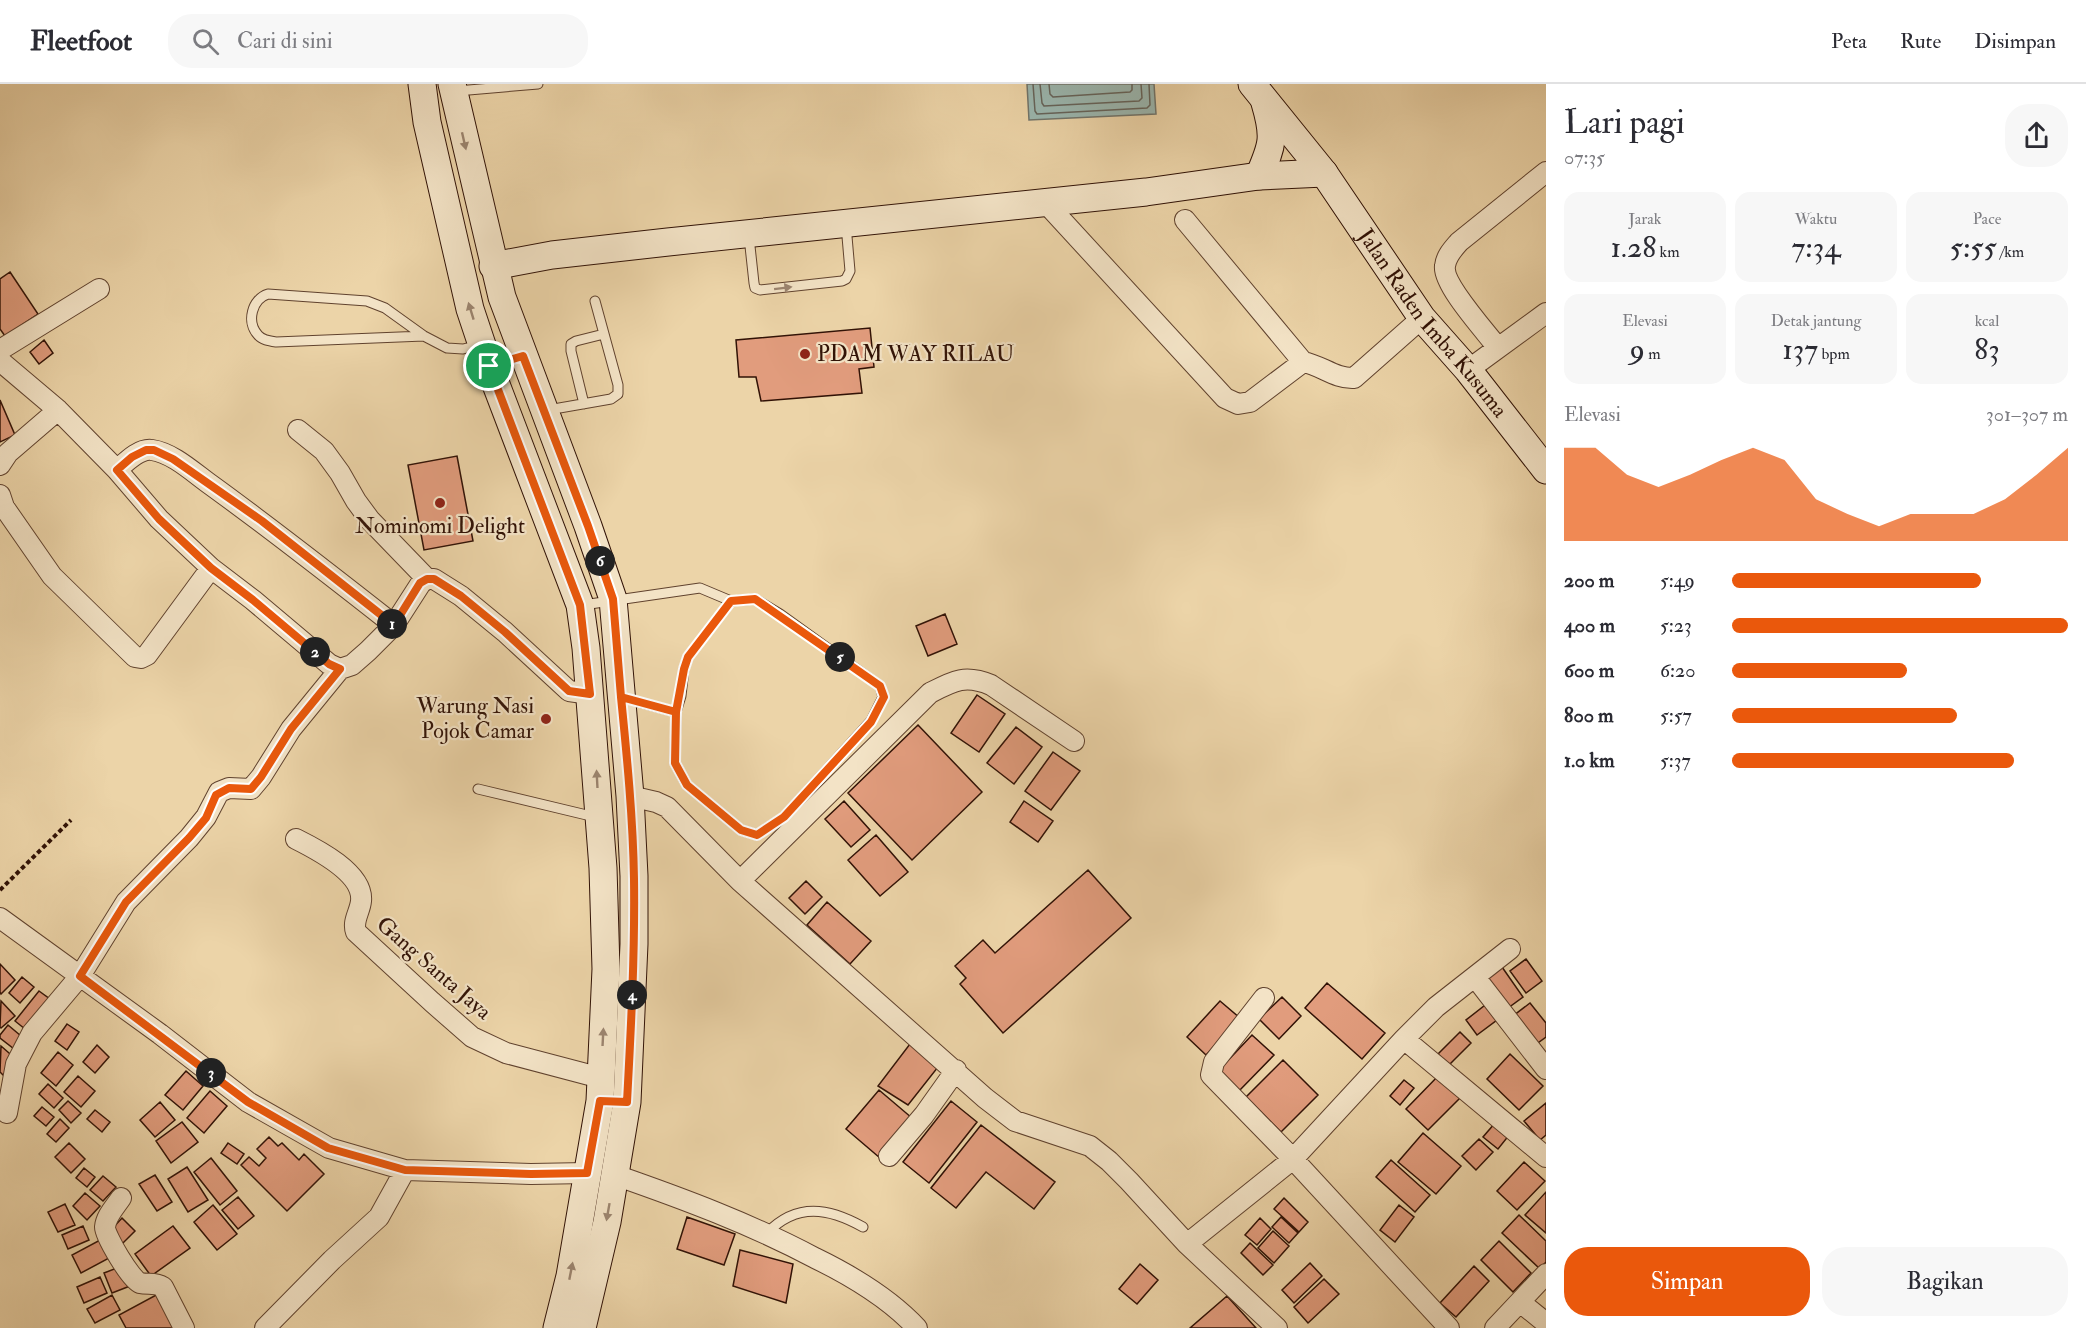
<!DOCTYPE html>
<html lang="id">
<head>
<meta charset="utf-8">
<style>
  :root { --surface:#fff; --page:#f7f7f7; --text:#2b2b33; --muted:#7c7c81; --line:#e1e1e2; --accent:#ea580c }
  body { margin:0; font-family:"IM FELL Double Pica",serif; background:var(--page); color:var(--text); height:100vh; display:flex; flex-direction:column; font-size:22px; white-space:nowrap }
  * { box-sizing:border-box; margin:0 }
  p { font-size:20px; color:var(--muted) }
  .icon { flex:none; width:33px; height:33px; fill:none; stroke:currentColor; stroke-width:2; stroke-linecap:round; stroke-linejoin:round }
  .map { position:relative; flex:1; overflow:hidden }
  .sheet { display:flex; flex-direction:column; background:var(--surface); width:540px }
  .sheet>* { flex:none }
  .pin { position:absolute; display:grid; place-items:center; width:51px; height:51px; color:#fff; margin:-26px; border:3px solid #fff; border-radius:50%; box-shadow:0 2px 6px #0007 }
  .km { position:absolute; width:30px; height:30px; margin:-15px; border-radius:50%; background:#222; color:#fff; font-size:16px; line-height:30px; text-align:center }
  .round { display:grid; place-items:center; flex:none; width:63px; height:63px; border-radius:24px; background:var(--page) }
  .head { display:flex; align-items:center; justify-content:space-between; height:102px; padding:0 18px }
  h1 { font-size:33px; font-weight:600; line-height:45px }
  .metrics { display:grid; grid-template-columns:repeat(3,1fr); gap:9px; height:102px; padding:6px 18px }
  .metrics div { display:grid; align-content:center; border-radius:15px; background:var(--page); text-align:center }
  .metrics b { font-size:30px; font-weight:600 }
  .metrics small { font-size:16px; font-weight:400 }
  .metrics p { font-size:16px }
  .chart { height:168px; padding:12px 18px }
  .chart p { display:flex; justify-content:space-between }
  .chart svg { width:100%; height:108px; margin-top:6px; fill:var(--accent); opacity:.7 }
  .cta { display:flex; gap:12px; margin-top:auto; padding:12px 18px }
  .cta a { flex:1; height:69px; border-radius:24px; background:var(--accent); color:#fff; font-size:24px; font-weight:600; line-height:69px; text-align:center }
  .cta a+a { background:var(--page); color:var(--text) }
  ul { padding:0 18px; list-style:none; font-size:20px }
  li { display:grid; grid-template-columns:96px 72px 1fr; align-items:center; height:45px }
  li i { height:15px; border-radius:8px; background:var(--accent) }
  header { display:flex; align-items:center; gap:36px; box-sizing:border-box; height:84px; padding:0 30px; background:var(--surface); border-bottom:2px solid var(--line) }
  header strong { font-size:28px }
  nav { display:flex; gap:33px; margin-inline-start:auto; font-size:21px }
  .search { width:420px; height:54px; background:var(--page); display:flex; align-items:center; gap:15px; box-sizing:border-box; padding:0 21px; border-radius:24px; color:var(--muted); font-size:22px }
  main { display:flex; flex:1; min-height:0 }
  .map>svg:first-child { display:block }
  .water { fill:#9bb7b0; stroke:#71756c; stroke-width:1.5 }
  .lines { fill:none; stroke-linecap:round; stroke-linejoin:round }
  .shore { stroke:#66645b; stroke-width:1.5 }
  .building { fill:#e19c7d; stroke:#311206; stroke-width:1.5 }
  .lane-casing { stroke:#60422e; stroke-width:11 }
  .street-casing { stroke:#60422e; stroke-width:22 }
  .secondary-casing { stroke:#311206; stroke-width:29 }
  .path { stroke:#311206; stroke-width:4; stroke-dasharray:4.5 3; stroke-linecap:butt }
  .lane { stroke:#f3e3c6; stroke-width:9 }
  .street { stroke:#f3e3c6; stroke-width:20 }
  .secondary { stroke:#f3e3c6; stroke-width:27 }
  .oneway { fill:#9c8570 }
  .route-casing { stroke:#fff; stroke-width:12 }
  .route { stroke:#ea580c; stroke-width:8 }
  .poi-dot { fill:#8f2418; stroke:#f3e3c6; stroke-width:2 }
  .labels { text-anchor:middle; dominant-baseline:central; stroke-width:4.5; stroke-linejoin:round; paint-order:stroke }
  .street-label { font-size:22px; fill:#311206; stroke:#f3e3c6 }
  .poi-label { font-size:22px; fill:#311206; stroke:#f3e3c6; text-anchor:start }
</style>
</head>
<body>
<header>
<strong>Fleetfoot</strong>
<div class="search"><svg class="icon" aria-label="search" viewBox="0 0 24 24"><circle cx="10" cy="10" r="6"/><path d="M15 15l6 6"/></svg>Cari di sini</div>
<nav><a>Peta</a><a>Rute</a><a>Disimpan</a></nav>
</header>
<main>
<div class="map">
<svg width="1546" height="1244" viewBox="0 0 1546 1244">
  <rect width="100%" height="100%" fill="#ecd4a8"/>
  <filter id="stains"><feTurbulence type="fractalNoise" baseFrequency=".00333" numOctaves="4"/><feColorMatrix values="0 0 0 0 .2 0 0 0 0 .09 0 0 0 0 .02 0 0 0 .5 -.17"/></filter>
  <radialGradient id="worn" r=".72"><stop offset=".6" stop-color="#630" stop-opacity="0"/><stop offset="1" stop-color="#630" stop-opacity=".3"/></radialGradient>
  <path class="water" d="M 1027,0 L 1154,0 L 1156,30 L 1029,36 Z"/>
  <g class="lines">
    <path class="shore" d="M 1033,0 L 1035,27 L 1037,30 L 1147,24 L 1150,21 L 1149,0
      M 1040,0 L 1042,19 L 1044,22 L 1139,17 L 1142,14 L 1141,0
      M 1049,0 L 1050,10 L 1053,13 L 1130,8 L 1132,6 L 1132,0"/>
  </g>
  <path class="building" d="M 10,188 L 38,230 L 5,252 L 0,245 L 0,195 Z
    M 870,244 L 874,283 L 859,285 L 862,309 L 761,317 L 756,293 L 739,293 L 736,256 Z
    M 44,256 L 53,269 L 39,280 L 30,268 Z
    M 0,316 L 15,351 L 0,358 Z
    M 457,372 L 473,457 L 424,466 L 408,381 Z
    M 945,530 L 957,560 L 928,572 L 916,542 Z
    M 977,611 L 1005,630 L 979,668 L 951,649 Z
    M 918,641 L 982,708 L 912,776 L 848,709 Z
    M 1016,643 L 1042,663 L 1014,700 L 987,679 Z
    M 1053,668 L 1080,687 L 1051,726 L 1025,707 Z
    M 844,717 L 870,746 L 851,763 L 825,735 Z
    M 1024,717 L 1053,737 L 1038,758 L 1010,738 Z
    M 876,751 L 908,788 L 880,812 L 848,776 Z
    M 1088,786 L 1131,834 L 1003,949 L 960,900 L 966,894 L 955,882 L 983,856 L 995,869 Z
    M 806,797 L 822,813 L 805,830 L 789,814 Z
    M 827,818 L 871,857 L 850,880 L 807,841 Z
    M 1526,875 L 1542,897 L 1526,909 L 1510,887 Z
    M 0,880 L 15,896 L 1,910 L 0,908 Z
    M 1502,883 L 1523,913 L 1508,924 L 1486,894 Z
    M 22,893 L 34,903 L 20,919 L 9,909 Z
    M 1327,899 L 1385,949 L 1362,975 L 1305,924 Z
    M 39,907 L 54,918 L 30,949 L 15,937 Z
    M 1282,913 L 1301,932 L 1279,955 L 1259,935 Z
    M 1,917 L 15,932 L 1,944 L 0,943 Z
    M 1220,917 L 1240,934 L 1206,971 L 1187,953 Z
    M 1489,918 L 1501,933 L 1477,951 L 1466,936 Z
    M 1530,919 L 1546,939 L 1546,953 L 1535,961 L 1513,932 Z
    M 67,940 L 79,948 L 67,966 L 55,957 Z
    M 8,941 L 27,957 L 18,968 L 0,954 L 0,951 Z
    M 1460,948 L 1471,959 L 1449,981 L 1438,970 Z
    M 1252,951 L 1274,971 L 1239,1007 L 1218,987 Z
    M 913,956 L 942,978 L 908,1021 L 878,1002 Z
    M 97,961 L 109,973 L 95,989 L 83,978 Z
    M 1,962 L 17,976 L 3,991 L 0,988 Z
    M 58,968 L 73,981 L 56,1002 L 41,989 Z
    M 1510,970 L 1543,1002 L 1519,1026 L 1487,995 Z
    M 1283,976 L 1318,1011 L 1281,1048 L 1246,1013 Z
    M 186,987 L 203,1002 L 183,1026 L 165,1011 Z
    M 1440,990 L 1462,1012 L 1428,1046 L 1406,1025 Z
    M 78,992 L 95,1007 L 81,1023 L 64,1008 Z
    M 1404,996 L 1414,1004 L 1400,1021 L 1390,1012 Z
    M 48,1000 L 63,1014 L 54,1024 L 39,1010 Z
    M 879,1006 L 912,1034 L 880,1074 L 846,1045 Z
    M 210,1007 L 227,1022 L 204,1049 L 187,1034 Z
    M 68,1017 L 81,1029 L 71,1039 L 59,1026 Z
    M 951,1017 L 977,1038 L 929,1099 L 903,1078 Z
    M 160,1018 L 175,1036 L 155,1053 L 140,1036 Z
    M 1546,1019 L 1546,1051 L 1540,1056 L 1524,1037 Z
    M 42,1023 L 54,1033 L 46,1042 L 34,1032 Z
    M 95,1026 L 110,1038 L 102,1048 L 87,1035 Z
    M 60,1035 L 69,1044 L 56,1058 L 47,1050 Z
    M 182,1038 L 198,1058 L 171,1079 L 156,1057 Z
    M 1495,1039 L 1510,1050 L 1498,1065 L 1483,1053 Z
    M 981,1041 L 1055,1098 L 1034,1125 L 986,1088 L 956,1124 L 931,1104 Z
    M 1423,1049 L 1461,1082 L 1436,1110 L 1398,1078 Z
    M 269,1053 L 278,1062 L 282,1059 L 299,1076 L 304,1070 L 324,1090 L 287,1127 L 241,1081 L 249,1073 L 259,1082 L 266,1074 L 257,1065 Z
    M 1479,1055 L 1493,1068 L 1476,1086 L 1462,1072 Z
    M 69,1059 L 85,1075 L 71,1089 L 55,1073 Z
    M 228,1059 L 244,1070 L 237,1080 L 221,1069 Z
    M 211,1074 L 237,1107 L 220,1121 L 194,1088 Z
    M 1391,1076 L 1430,1111 L 1415,1128 L 1376,1093 Z
    M 1524,1078 L 1545,1097 L 1517,1126 L 1497,1107 Z
    M 187,1083 L 208,1116 L 188,1128 L 168,1095 Z
    M 84,1084 L 95,1093 L 87,1103 L 76,1094 Z
    M 155,1091 L 172,1118 L 157,1127 L 139,1100 Z
    M 103,1092 L 116,1103 L 103,1117 L 90,1106 Z
    M 1546,1108 L 1546,1149 L 1525,1131 Z
    M 85,1109 L 100,1122 L 87,1136 L 73,1122 Z
    M 238,1113 L 254,1132 L 238,1145 L 222,1126 Z
    M 1284,1114 L 1308,1138 L 1299,1148 L 1274,1125 Z
    M 65,1120 L 75,1141 L 58,1148 L 48,1128 Z
    M 213,1121 L 237,1150 L 217,1166 L 194,1138 Z
    M 1399,1121 L 1414,1133 L 1395,1158 L 1380,1146 Z
    M 1519,1131 L 1546,1157 L 1546,1178 L 1540,1185 L 1502,1149 Z
    M 687,1133 L 735,1150 L 724,1181 L 677,1165 Z
    M 1281,1133 L 1298,1149 L 1289,1159 L 1272,1143 Z
    M 122,1134 L 135,1147 L 122,1160 L 110,1147 Z
    M 1260,1134 L 1271,1145 L 1257,1161 L 1245,1151 Z
    M 83,1142 L 89,1156 L 68,1165 L 62,1151 Z
    M 173,1142 L 190,1164 L 151,1192 L 135,1170 Z
    M 1273,1147 L 1289,1162 L 1274,1179 L 1258,1164 Z
    M 102,1155 L 111,1173 L 81,1189 L 72,1171 Z
    M 1499,1157 L 1531,1189 L 1513,1208 L 1481,1176 Z
    M 1250,1159 L 1273,1181 L 1263,1191 L 1241,1169 Z
    M 740,1166 L 793,1180 L 786,1219 L 733,1202 Z
    M 1310,1179 L 1322,1192 L 1294,1219 L 1282,1206 Z
    M 1140,1180 L 1158,1196 L 1137,1220 L 1119,1205 Z
    M 122,1182 L 130,1202 L 112,1209 L 104,1189 Z
    M 1474,1182 L 1489,1197 L 1456,1233 L 1440,1219 Z
    M 100,1193 L 107,1209 L 84,1219 L 77,1203 Z
    M 1324,1195 L 1339,1210 L 1308,1239 L 1294,1223 Z
    M 158,1210 L 177,1244 L 126,1244 L 119,1231 Z
    M 112,1211 L 120,1226 L 95,1239 L 87,1225 Z
    M 1227,1212 L 1256,1244 L 1190,1244 Z"/>
  <g class="lines">
    <defs>
      <path id="lane" d="M 457,7 L 538,0
        M 749,153 L 754,199 L 755,204 L 760,206 L 842,197 L 846,195 L 850,187 L 846,141
        M 424,252 L 276,258 C 269,257 262,256 258,251 C 246,238 252,215 268,210 L 367,217 L 385,224 L 424,252 L 447,264 L 463,265 L 479,261
        M 584,320 L 571,267 L 571,260 L 576,257 L 604,250
        M 548,326 L 611,315 L 618,310 L 618,301 L 595,217
        M 755,515 L 780,530 L 880,602 L 883,613 L 871,637 L 784,733 L 757,751 L 741,746 L 687,701 L 675,679 L 676,628 L 681,612 L 684,585 L 688,573 L 731,517 Z
        M 583,521 L 700,504 L 731,517
        M 623,614 L 676,628
        M 478,705 L 595,733
        M 767,1149 C 797,1118 829,1124 863,1143"/>
      <path id="street" d="M 1044,117 L 1225,314 L 1238,320 L 1250,318 L 1303,278 C 1321,281 1335,295 1354,294 L 1422,234
        M 1185,136 L 1303,278
        M 1498,264 C 1486,248 1442,200 1445,182 C 1446,172 1453,165 1459,158 L 1546,88
        M 0,266 L 99,205
        M 0,277 L 58,326 L 117,386 L 159,435 L 211,484 L 253,516 L 329,580 L 340,585 L 352,581 L 368,567 L 394,541 L 421,499 L 427,495 L 434,495 L 461,512 L 505,548 L 569,607 L 590,610
        M 1468,286 L 1546,229
        M 298,346 L 324,367 L 340,389 L 356,417 L 370,436 L 427,495
        M 0,381 L 8,369 L 58,326
        M 117,386 C 126,378 139,364 152,366 C 173,369 194,389 211,401 C 273,446 333,493 394,541
        M 0,411 L 4,423 L 52,492 L 135,573 L 141,574 L 147,571 L 211,484
        M 630,712 L 656,718 L 667,723 L 740,797 L 985,1014 L 1015,1037 L 1090,1062 L 1109,1077 L 1129,1097 L 1187,1160 L 1277,1244
        M 296,755 C 316,765 364,789 361,817 C 360,828 352,837 356,848 L 432,918 L 472,953 L 506,969 L 601,994
        M 740,797 L 930,609 C 953,597 965,590 991,601 L 1074,657
        M 0,834 L 160,950 L 248,1018 L 329,1064 L 405,1086 L 531,1090 L 587,1089
        M 1475,893 L 1546,985
        M 1264,914 L 1214,978 L 1211,991 L 1293,1075 L 1449,1244
        M 1404,955 L 1436,923 L 1510,865
        M 7,1029 L 16,980 L 32,949 L 80,892 L 126,818 L 189,754 L 206,733 L 219,708 L 229,704 L 251,705 L 261,693 L 291,645 L 340,585
        M 889,1072 L 924,1031 L 956,986
        M 615,1091 C 684,1115 751,1140 815,1174 C 852,1192 889,1214 917,1244
        M 121,1114 C 115,1123 106,1132 105,1143 C 105,1152 131,1196 140,1199 C 148,1201 155,1198 163,1203 L 184,1244
        M 1187,1160 L 1293,1075 L 1404,955 L 1546,1073
        M 1520,1218 L 1546,1239
        M 265,1244 L 332,1176 L 379,1133 L 405,1086
        M 1495,1244 L 1546,1190"/>
      <g id="secondary">
        <path d="M 422,0 L 427,38 L 470,225 L 489,282 L 580,521 L 586,564 L 603,784 L 606,885 L 600,1017 L 570,1192 L 557,1244"/>
        <path d="M 452,0 L 502,213 L 588,442 L 613,515 L 630,712 L 634,792 L 634,860 L 627,1018 L 607,1138 L 582,1244"/>
        <path id="s1" d="M 1252,0 L 1324,89 L 1422,234 L 1468,286 L 1546,386"/>
        <path d="M 1259,92 C 1273,60 1275,53 1265,19"/>
        <path d="M 493,182 L 552,171 L 668,158 L 1146,108 L 1259,92 L 1324,89"/>
      </g>
    </defs>
    <use href="#lane" class="lane-casing"/>
    <use href="#street" class="street-casing"/>
    <use href="#secondary" class="secondary-casing"/>
    <path class="path" d="M 0,806 L 71,736"/>
    <use href="#lane" class="lane"/>
    <use href="#street" class="street"/>
    <use href="#secondary" class="secondary"/>
  </g>
  <defs><path id="oneway-solid" d="M-6-.8H1V-3.2L6.5 0L1 3.2V.8H-6Z" transform="scale(1.5)"/></defs>
  <g class="oneway">
    <use href="#oneway-solid" transform="translate(464 57) rotate(77)"/>
    <use href="#oneway-solid" transform="translate(783 204) rotate(-7)"/>
    <use href="#oneway-solid" transform="translate(471 227) rotate(-107)"/>
    <use href="#oneway-solid" transform="translate(597 695) rotate(-93)"/>
    <use href="#oneway-solid" transform="translate(603 953) rotate(-87)"/>
    <use href="#oneway-solid" transform="translate(608 1128) rotate(100)"/>
    <use href="#oneway-solid" transform="translate(571 1187) rotate(-79)"/>
  </g>
  <g class="lines">
    <defs>
      <path id="route" d="M 489,282 L 580,521 L 590,610 L 569,607 L 505,548 L 461,512 L 434,495 L 427,495 L 420,499 L 394,541 L 262,437 L 173,375 L 154,366 L 146,366 L 132,373 L 117,386 L 159,435 L 211,484 L 253,516 L 329,580 L 340,585 L 291,645 L 261,693 L 251,705 L 229,704 L 216,711 L 206,734 L 189,754 L 126,818 L 80,892 L 248,1018 L 328,1064 L 405,1086 L 531,1090 L 587,1089 L 600,1017 L 627,1018 C 631,944 635,869 634,795 C 633,734 627,673 621,613 L 676,628 L 684,585 L 688,573 L 731,517 L 755,515 L 880,602 L 884,613 L 871,638 L 784,733 L 757,751 L 741,746 L 687,701 L 675,679 L 676,628 L 621,613 L 613,515 L 588,442 L 523,272 L 489,282"/>
    </defs>
    <use href="#route" class="route-casing"/>
    <use href="#route" class="route"/>
  </g>
  <g class="poi-dot">
    <circle cx="805" cy="270" r="6"/>
    <circle cx="440" cy="419" r="6"/>
    <circle cx="546" cy="635" r="6"/>
  </g>
  <g class="labels">
    <g class="street-label">
      <text stroke="none"><textPath href="#s1" startOffset="300">Jalan Raden Imba Kusuma</textPath></text>
      <text transform="translate(434 884) rotate(41)">Gang Santa Jaya</text>
    </g>
    <g class="poi-label">
      <text x="817" y="270">PDAM WAY RILAU</text>
      <text x="440" y="442" text-anchor="middle">Nominomi Delight</text>
      <text x="534" y="622" text-anchor="end">Warung Nasi<tspan x="534" dy="25">Pojok Camar</tspan></text>
    </g>
  </g>
  <rect width="100%" height="100%" filter="url(#stains)"/>
  <rect width="100%" height="100%" fill="url(#worn)"/>
</svg>
<div class="pin" style="left:489px;top:282px;background:#1e9e55"><svg class="icon" aria-label="arrive" viewBox="0 0 24 24"><path d="M6 21V4h12l-3 4 3 4H6"/></svg></div>
<b class="km" style="left:392px;top:540px">1</b>
<b class="km" style="left:315px;top:568px">2</b>
<b class="km" style="left:211px;top:989px">3</b>
<b class="km" style="left:632px;top:911px">4</b>
<b class="km" style="left:840px;top:573px">5</b>
<b class="km" style="left:600px;top:477px">6</b>
</div>
<section class="sheet">
<div class="head"><div><h1>Lari pagi</h1><p>07:35</p></div><a class="round"><svg class="icon" aria-label="share" viewBox="0 0 24 24"><path d="M12 15V3M7 8l5-5 5 5M5 13v7h14v-7"/></svg></a></div>
<div class="metrics">
<div><p>Jarak</p><b>1.28<small> km</small></b></div>
<div><p>Waktu</p><b>7:34</b></div>
<div><p>Pace</p><b>5:55<small> /km</small></b></div>
</div>
<div class="metrics">
<div><p>Elevasi</p><b>9<small> m</small></b></div>
<div><p>Detak jantung</p><b>137<small> bpm</small></b></div>
<div><p>kcal</p><b>83</b></div>
</div>
<div class="chart"><p><span>Elevasi</span>301–307 m</p>
<svg viewBox="0 0 160 44" preserveAspectRatio="none"><path d="M0 44V6L10 6L20 17L30 22L40 17L50 11L60 6L70 11L80 27L90 33L100 38L110 33L120 33L130 33L140 27L150 17L160 6V44z"/></svg>
</div>
<ul>
<li><b>200 m</b>5:49<i style="width:74%"></i></li>
<li><b>400 m</b>5:23<i style="width:100%"></i></li>
<li><b>600 m</b>6:20<i style="width:52%"></i></li>
<li><b>800 m</b>5:57<i style="width:67%"></i></li>
<li><b>1.0 km</b>5:37<i style="width:84%"></i></li>
</ul>
<div class="cta"><a>Simpan</a><a>Bagikan</a></div>
</section>
</main>
</body>
</html>
